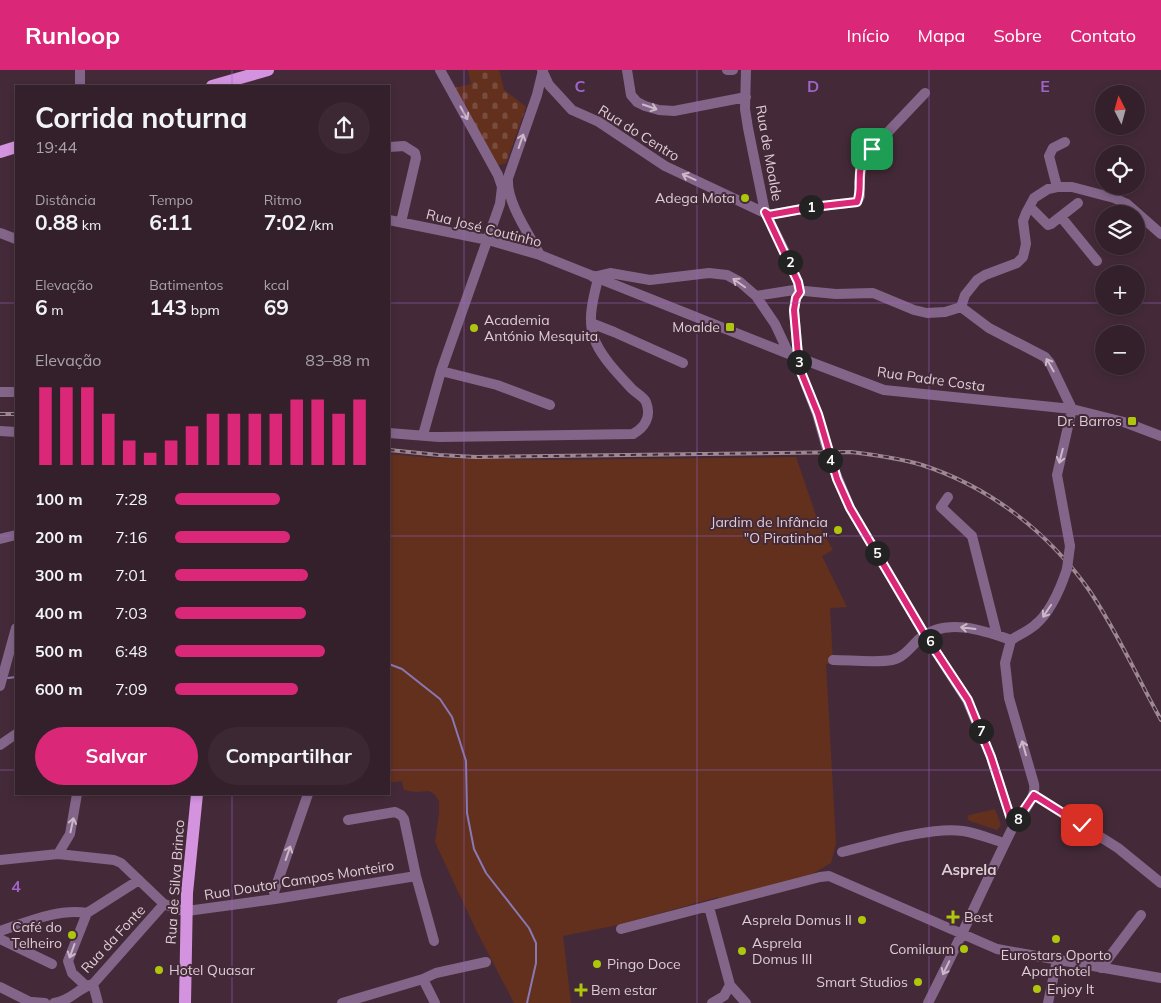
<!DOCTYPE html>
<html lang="pt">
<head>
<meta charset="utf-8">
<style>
  :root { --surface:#33202a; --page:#3b2832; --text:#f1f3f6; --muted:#a9a3a8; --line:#4e3e47; --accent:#db2777 }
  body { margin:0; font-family:Mulish,sans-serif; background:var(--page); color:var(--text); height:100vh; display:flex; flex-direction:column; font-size:19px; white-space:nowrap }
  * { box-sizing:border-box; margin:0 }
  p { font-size:16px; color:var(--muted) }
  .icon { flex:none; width:28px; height:28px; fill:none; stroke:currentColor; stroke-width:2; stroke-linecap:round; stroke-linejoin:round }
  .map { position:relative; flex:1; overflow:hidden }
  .panel { position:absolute; left:15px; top:15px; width:375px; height:710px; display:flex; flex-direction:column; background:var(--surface); border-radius:0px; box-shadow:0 2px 8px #0003,0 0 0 1px var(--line) }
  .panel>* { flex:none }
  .needle { width:32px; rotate:354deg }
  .tools { position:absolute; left:1095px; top:15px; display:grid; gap:10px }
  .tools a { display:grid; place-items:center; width:50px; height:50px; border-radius:50%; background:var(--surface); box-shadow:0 2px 8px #0003,0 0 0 1px var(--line); font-size:25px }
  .pin { position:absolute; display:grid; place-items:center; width:42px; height:42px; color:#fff; margin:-21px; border-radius:10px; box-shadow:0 2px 8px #0006 }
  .km { position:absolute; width:25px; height:25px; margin:-12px; border-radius:50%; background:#222; color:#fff; font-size:14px; line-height:25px; text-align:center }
  .round { display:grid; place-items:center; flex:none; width:52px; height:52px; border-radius:26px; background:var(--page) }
  .headline { display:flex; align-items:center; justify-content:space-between; height:85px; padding:0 20px }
  h1 { font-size:28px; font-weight:700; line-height:38px }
  .figures { display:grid; grid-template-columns:repeat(3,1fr); gap:8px; height:85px; padding:5px 20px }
  .figures div { display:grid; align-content:center }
  .figures b { font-size:21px; font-weight:700 }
  .figures small { font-size:14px; font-weight:400 }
  .figures p { font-size:14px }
  .chart { height:140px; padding:10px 20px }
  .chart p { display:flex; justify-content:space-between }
  .chart svg { width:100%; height:90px; margin-top:5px; stroke:var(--accent); stroke-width:6 }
  .cta { display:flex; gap:10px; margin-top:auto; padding:10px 20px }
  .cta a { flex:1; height:58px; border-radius:30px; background:var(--accent); color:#fff; font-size:20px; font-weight:700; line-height:58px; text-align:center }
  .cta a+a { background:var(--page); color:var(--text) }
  ul { padding:0 20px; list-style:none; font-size:16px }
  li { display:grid; grid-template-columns:80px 60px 1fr; align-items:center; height:38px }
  li i { height:12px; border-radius:6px; background:var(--accent) }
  header { display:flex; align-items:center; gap:30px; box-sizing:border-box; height:70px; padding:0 25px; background:var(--accent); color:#fff }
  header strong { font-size:24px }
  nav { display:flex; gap:28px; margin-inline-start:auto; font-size:18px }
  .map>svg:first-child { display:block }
  .grass { fill:#63301e }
  .cemetery { fill:url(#cemetery-stones) }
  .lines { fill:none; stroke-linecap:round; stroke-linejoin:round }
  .stream { stroke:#8879b5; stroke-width:2 }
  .minor { stroke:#84658a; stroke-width:10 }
  .major { stroke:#d493df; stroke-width:12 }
  .rail-casing { stroke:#9e8993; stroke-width:4 }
  .rail { stroke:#442a38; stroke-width:2; stroke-dasharray:5.5; stroke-linecap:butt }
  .minor-bridge { stroke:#84658a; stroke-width:10 }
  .oneway { stroke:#ccb8c6 }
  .route-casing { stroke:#fff; stroke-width:10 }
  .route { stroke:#db2777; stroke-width:6 }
  .grid { fill:none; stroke:#9e64c7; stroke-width:1; stroke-opacity:0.55 }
  .poi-dot { fill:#aec60b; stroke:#442a38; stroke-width:2 }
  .labels { text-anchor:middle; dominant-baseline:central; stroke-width:4; stroke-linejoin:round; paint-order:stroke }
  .street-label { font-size:14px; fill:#decdd5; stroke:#442a38 }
  .poi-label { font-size:14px; fill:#decdd5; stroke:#442a38; text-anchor:end }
  .neighbourhood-label { font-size:15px; font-weight:bold; fill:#decdd5; stroke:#442a38 }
  .grid-label { font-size:16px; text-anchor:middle; font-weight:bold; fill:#9e64c7; stroke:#442a38; stroke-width:4; stroke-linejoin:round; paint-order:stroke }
</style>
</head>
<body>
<header>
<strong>Runloop</strong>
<nav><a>Início</a><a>Mapa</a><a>Sobre</a><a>Contato</a></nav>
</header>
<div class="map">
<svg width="1161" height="933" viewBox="0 0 1161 933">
  <defs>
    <pattern id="cemetery-stones" width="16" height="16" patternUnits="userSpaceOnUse" patternTransform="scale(1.25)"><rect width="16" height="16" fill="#63301e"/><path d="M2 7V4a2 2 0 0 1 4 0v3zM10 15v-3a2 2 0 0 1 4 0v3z" fill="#794d3e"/></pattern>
  </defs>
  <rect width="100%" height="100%" fill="#442a38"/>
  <path class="grass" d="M 389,384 L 431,388 L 547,390 L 796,387 L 820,457 L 833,480 L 822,486 L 847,537 L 830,538 L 833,593 L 826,594 L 836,773 L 831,793 L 809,806 L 719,830 L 718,827 L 618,855 L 563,866 L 571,933 L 514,933 L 476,860 L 435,772 L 439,743 L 439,731 L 434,724 L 429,721 L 415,722 L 404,720 L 402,711 L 389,713 Z
    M 995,739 L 1001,755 L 997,760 L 970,751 L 967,749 L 969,745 Z"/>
  <path class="cemetery" d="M 468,0 L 499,0 L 504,20 L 526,37 L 506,93 L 496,96 L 454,18 L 471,14 Z"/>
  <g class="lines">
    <path class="stream" d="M 389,594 L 402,599 L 440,629 L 452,647 L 466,691 L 467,743 L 474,779 L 486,803 L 529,858 L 536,873 L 536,893 L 527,933
      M 8,608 L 16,607"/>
    <path class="minor" d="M 542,0 L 549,15 L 572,40 L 599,52 L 665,96 L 769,145 L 813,137 L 857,132 L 860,126 L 859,113 L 862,95 L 872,79 L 925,23
      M 627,0 L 631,25 L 637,32 L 645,36 L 659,40 L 674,41 L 746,27
      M 727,0 L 733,0
      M 746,0 L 745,39 L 748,58 L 765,142 L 790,192 L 798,212 L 800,222
      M 80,16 L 80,0
      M 389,77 L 404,76 L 415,83 L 416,88 L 401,152
      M 1057,117 L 1049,86 L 1053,78 L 1065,72
      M 1030,137 L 1048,155 L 1051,154 L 1078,133
      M 1061,147 L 1097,191
      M 389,150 L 488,170 L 540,185 L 789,284 L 884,320 L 1072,339 L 1124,352 L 1161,366
      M 0,163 L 16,169
      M 540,185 C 529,164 506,132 508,108 L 537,25 L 543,0
      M 593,207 L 610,203 L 650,210 L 709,203 L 727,205 L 740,212 L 756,226 L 794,220 L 836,224 L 873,223 L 914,240 L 927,243 L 945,242 L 961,237
      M 800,222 L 796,228 L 794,240 L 799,297 L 817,344 L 825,372
      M 756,226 L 775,254 L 789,284
      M 961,237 L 989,258 L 1045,287 L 1050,293 L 1072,339 L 1057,405 L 1070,476
      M 961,237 L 965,225 L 977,210 L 985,205 L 1017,193 L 1023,187 L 1026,174 L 1023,151 L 1026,143 L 1034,128 L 1048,119 L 1057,117 L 1072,117 L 1114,128 L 1127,134 L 1161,164
      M 591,253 L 614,262 L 683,293
      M 441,301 L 497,315 L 550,335
      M 0,322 L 16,322
      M 0,361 L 16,362
      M 389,363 L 439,367 L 633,364 C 644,358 652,347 646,332 C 644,327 636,323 632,319 C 619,305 604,290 596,273 C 586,253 593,229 598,209
      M 423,365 L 441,301 L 500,134 L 502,117 L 498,105 L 440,0
      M 831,392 L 850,438 L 925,565 L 967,630 L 991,687 L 1010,746 L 1015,753
      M 948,427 L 941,437 L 972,466 L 997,565
      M 0,469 L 16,465
      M 833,590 C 849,590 877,593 892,590 C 903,588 911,577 919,569 C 945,547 983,560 1011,570
      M 0,616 L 16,558
      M 0,675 L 16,664
      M 1034,725 L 1118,778 L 1161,813
      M 348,750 L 395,742 L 401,745 L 404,749 L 416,806 L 434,871
      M 842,782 C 875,774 931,756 963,761 C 977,763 991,769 1004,773
      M 58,784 L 70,764 L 77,724
      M 0,790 L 58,784 L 114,790 L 121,793 L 164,834 L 180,840 L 187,841 L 275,829 L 416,806
      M 275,829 L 274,822 L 308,724
      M 709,837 L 730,915 L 746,933
      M 621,859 L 820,807 L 829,806 L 997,879 L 1161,908
      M 0,861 C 27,852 59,838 87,843 L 139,810
      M 0,869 L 52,894
      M 1101,898 L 1141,845
      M 93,914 L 98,933
      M 86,916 L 72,903 L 68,891 L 87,843
      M 0,917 L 32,933
      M 32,932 L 45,933
      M 54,933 C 73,930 79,917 93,914 L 164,834
      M 342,933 L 423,909
      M 435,933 L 423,909 L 436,903 L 486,892
      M 712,933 L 724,926 L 730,915
      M 928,933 C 957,876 983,818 1011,761 C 1018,747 1037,729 1034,714 L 1009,628 L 1005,593 L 1011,570 C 1019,565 1028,561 1035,555 C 1051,542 1061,517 1067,499
      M 1048,933 L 1057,890"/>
    <path class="major" d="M 212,16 L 268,0
      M 0,82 L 16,77
      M 185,933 L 187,823 L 197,724"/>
    <defs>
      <path id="rail" d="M 0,344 L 16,344
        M 389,380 L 439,385 L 476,387 L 851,382 C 875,385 899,388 922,395 C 990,417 1048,462 1089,520 C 1117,561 1137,607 1161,650"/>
    </defs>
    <use href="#rail" class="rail-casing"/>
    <use href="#rail" class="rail"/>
    <path class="minor-bridge" d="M 825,372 L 831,392
      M 1067,499 L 1070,476"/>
  </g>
  <defs><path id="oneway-shaft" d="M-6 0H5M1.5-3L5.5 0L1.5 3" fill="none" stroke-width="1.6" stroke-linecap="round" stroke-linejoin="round" transform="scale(1.25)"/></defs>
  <g class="oneway">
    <use href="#oneway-shaft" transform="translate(650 37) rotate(19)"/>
    <use href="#oneway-shaft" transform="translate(464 43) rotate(61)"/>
    <use href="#oneway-shaft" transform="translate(521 71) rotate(-71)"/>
    <use href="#oneway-shaft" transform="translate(689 107) rotate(-156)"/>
    <use href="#oneway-shaft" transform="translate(739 213) rotate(-145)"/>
    <use href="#oneway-shaft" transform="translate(1050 295) rotate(-120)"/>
    <use href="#oneway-shaft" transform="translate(1061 386) rotate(104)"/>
    <use href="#oneway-shaft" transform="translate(1047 541) rotate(124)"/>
    <use href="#oneway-shaft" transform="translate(968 558) rotate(-173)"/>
    <use href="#oneway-shaft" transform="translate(1024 678) rotate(-106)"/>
    <use href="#oneway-shaft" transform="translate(72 755) rotate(-78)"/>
    <use href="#oneway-shaft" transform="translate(288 783) rotate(-71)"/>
    <use href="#oneway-shaft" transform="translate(72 881) rotate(110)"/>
    <use href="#oneway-shaft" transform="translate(946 898) rotate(116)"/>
  </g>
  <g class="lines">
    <defs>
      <path id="route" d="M 872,79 C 869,84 863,90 861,96 C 858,108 862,121 857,132 L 813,137 L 769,145 L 765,142 L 798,212 L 800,222 L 796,228 L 794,240 L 799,297 L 818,344 L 837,409 L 850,438 L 925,565 L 968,630 L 991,687 L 1010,746 L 1015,753 L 1034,725 L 1082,755"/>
    </defs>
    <use href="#route" class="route-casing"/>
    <use href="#route" class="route"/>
  </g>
  <path class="grid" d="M 232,0 L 232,16M 464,0 L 464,933M 697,0 L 697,933M 929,0 L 929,933M 0,233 L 16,233M 389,233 L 1104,233M 1136,233 L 1161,233M 0,466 L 16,466M 389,466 L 1161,466M 0,700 L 16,700M 389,700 L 1161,700M 232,724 L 232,933"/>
  <g class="poi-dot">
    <circle cx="745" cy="128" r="5"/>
    <rect x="725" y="252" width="10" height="10" rx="2.5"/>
    <circle cx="474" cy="258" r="5"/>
    <rect x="1127" y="346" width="10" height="10" rx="2.5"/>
    <circle cx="838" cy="460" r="5"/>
    <path d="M950.5 839.5h5v5h5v5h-5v5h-5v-5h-5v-5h5z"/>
    <circle cx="862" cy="850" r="5"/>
    <circle cx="72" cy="865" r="5"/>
    <circle cx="1056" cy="869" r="5"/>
    <circle cx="964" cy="879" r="5"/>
    <circle cx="742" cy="881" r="5"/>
    <circle cx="597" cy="894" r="5"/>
    <circle cx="159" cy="900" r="5"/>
    <circle cx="918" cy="912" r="5"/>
    <circle cx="1037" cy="919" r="5"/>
    <path d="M578.5 912.5h5v5h5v5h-5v5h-5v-5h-5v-5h5z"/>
  </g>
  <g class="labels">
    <g class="street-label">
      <text transform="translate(639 63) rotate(32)">Rua do Centro</text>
      <text transform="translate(769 83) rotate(80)">Rua de Moalde</text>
      <text transform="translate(484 158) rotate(14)">Rua José Coutinho</text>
      <text transform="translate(931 309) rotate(8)">Rua Padre Costa</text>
      <text transform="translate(299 810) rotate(-9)">Rua Doutor Campos Monteiro</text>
      <text transform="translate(175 812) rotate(-86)">Rua de Silva Brinco</text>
      <text transform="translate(113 869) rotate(-47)">Rua da Fonte</text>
    </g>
    <g class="poi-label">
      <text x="735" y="128">Adega Mota</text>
      <text x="484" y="250" text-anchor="start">Academia<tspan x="484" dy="16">António Mesquita</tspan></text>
      <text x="720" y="257">Moalde</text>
      <text x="1122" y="351">Dr. Barros</text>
      <text x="828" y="452">Jardim de Infância<tspan x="828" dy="16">"O Piratinha"</tspan></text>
      <text x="964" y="847" text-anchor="start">Best</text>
      <text x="852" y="850">Asprela Domus II</text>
      <text x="62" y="857">Café do<tspan x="62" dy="16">Telheiro</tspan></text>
      <text x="752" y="873" text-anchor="start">Asprela<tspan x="752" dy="16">Domus III</tspan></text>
      <text x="954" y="879">Comilaum</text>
      <text x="1056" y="885" text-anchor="middle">Eurostars Oporto<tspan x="1056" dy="16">Aparthotel</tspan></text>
      <text x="607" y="894" text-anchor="start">Pingo Doce</text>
      <text x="169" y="900" text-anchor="start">Hotel Quasar</text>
      <text x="908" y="912">Smart Studios</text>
      <text x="1047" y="919" text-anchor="start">Enjoy It</text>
      <text x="591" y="920" text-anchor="start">Bem estar</text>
    </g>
    <g class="neighbourhood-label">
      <text x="969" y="799">Asprela</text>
    </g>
  </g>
  <g class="grid-label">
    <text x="580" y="22">C</text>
    <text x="813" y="22">D</text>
    <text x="1045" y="22">E</text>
    <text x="16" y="822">4</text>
  </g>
</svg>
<div class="tools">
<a><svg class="needle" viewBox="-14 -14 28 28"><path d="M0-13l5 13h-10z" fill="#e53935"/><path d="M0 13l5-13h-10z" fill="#a9a3a8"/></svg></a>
<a><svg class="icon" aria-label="locate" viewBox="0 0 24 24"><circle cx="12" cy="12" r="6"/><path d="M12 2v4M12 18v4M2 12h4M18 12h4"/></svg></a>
<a><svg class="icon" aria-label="layers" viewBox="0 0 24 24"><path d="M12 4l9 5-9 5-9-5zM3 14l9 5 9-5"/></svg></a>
<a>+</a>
<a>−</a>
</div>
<div class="pin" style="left:872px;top:79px;background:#1e9e55"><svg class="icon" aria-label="arrive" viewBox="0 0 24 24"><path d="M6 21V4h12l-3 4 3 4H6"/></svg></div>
<div class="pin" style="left:1082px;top:755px;background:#d93025"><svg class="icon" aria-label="check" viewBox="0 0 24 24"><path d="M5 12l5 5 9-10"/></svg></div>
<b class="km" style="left:811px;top:137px">1</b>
<b class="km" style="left:790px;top:192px">2</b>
<b class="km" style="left:799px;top:292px">3</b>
<b class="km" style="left:830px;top:390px">4</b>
<b class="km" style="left:877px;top:483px">5</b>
<b class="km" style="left:930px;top:571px">6</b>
<b class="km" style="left:981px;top:661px">7</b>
<b class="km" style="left:1018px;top:749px">8</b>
<section class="panel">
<div class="headline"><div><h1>Corrida noturna</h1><p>19:44</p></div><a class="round"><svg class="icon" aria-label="share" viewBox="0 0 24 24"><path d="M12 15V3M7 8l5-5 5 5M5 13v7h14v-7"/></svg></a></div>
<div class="figures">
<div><p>Distância</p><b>0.88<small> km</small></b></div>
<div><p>Tempo</p><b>6:11</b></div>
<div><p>Ritmo</p><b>7:02<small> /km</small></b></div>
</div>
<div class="figures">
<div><p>Elevação</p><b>6<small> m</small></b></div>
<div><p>Batimentos</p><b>143<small> bpm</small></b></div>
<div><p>kcal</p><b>69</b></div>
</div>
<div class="chart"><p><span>Elevação</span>83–88 m</p>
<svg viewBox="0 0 160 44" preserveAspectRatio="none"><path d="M5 44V6M15 44V6M25 44V6M35 44V19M45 44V32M55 44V38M65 44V32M75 44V25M85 44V19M95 44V19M105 44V19M115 44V19M125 44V12M135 44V12M145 44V19M155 44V12"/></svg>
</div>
<ul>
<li><b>100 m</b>7:28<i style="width:54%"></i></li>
<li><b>200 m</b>7:16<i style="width:59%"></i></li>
<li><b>300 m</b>7:01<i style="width:68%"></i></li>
<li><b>400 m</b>7:03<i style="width:67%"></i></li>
<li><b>500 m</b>6:48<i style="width:77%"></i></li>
<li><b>600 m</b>7:09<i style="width:63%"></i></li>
</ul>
<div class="cta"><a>Salvar</a><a>Compartilhar</a></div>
</section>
</div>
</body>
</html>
